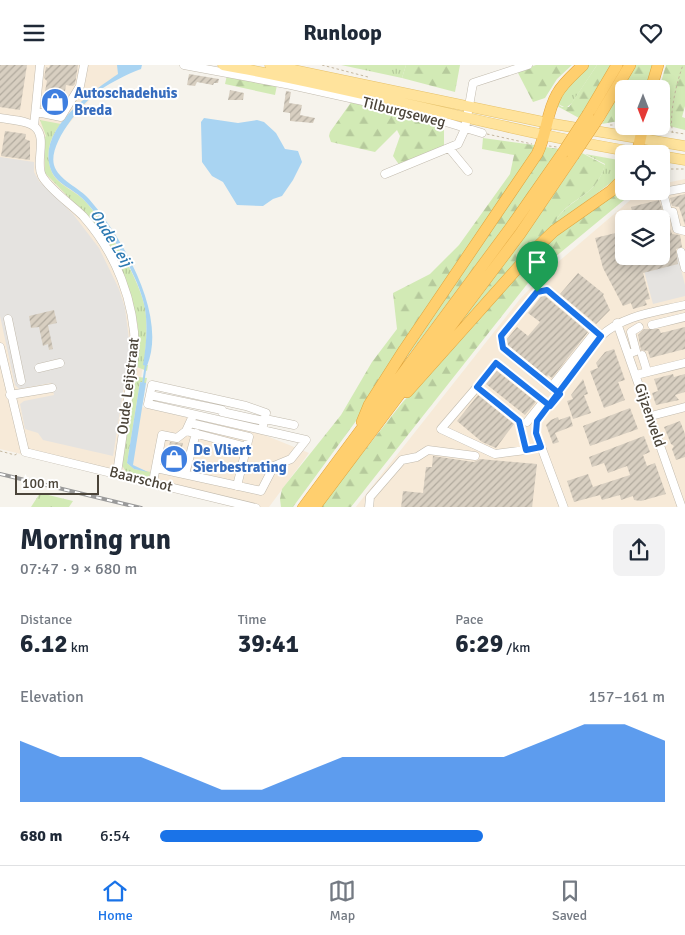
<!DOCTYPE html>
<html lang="en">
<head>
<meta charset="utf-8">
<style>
  :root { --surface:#fff; --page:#f2f2f3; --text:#1f2937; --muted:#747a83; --line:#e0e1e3; --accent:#1a73e8 }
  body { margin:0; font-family:Signika,sans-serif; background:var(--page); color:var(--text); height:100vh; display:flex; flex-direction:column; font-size:19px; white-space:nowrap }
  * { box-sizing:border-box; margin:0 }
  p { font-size:16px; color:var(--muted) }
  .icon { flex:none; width:28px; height:28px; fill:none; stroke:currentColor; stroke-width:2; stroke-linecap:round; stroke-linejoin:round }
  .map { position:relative; height:442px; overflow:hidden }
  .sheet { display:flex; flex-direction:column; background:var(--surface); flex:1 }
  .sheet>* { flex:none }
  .needle { width:32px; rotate:180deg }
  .tools { position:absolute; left:615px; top:15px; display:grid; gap:10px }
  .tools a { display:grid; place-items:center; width:55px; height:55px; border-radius:8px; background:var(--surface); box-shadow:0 2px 12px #0003; font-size:25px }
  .scale { position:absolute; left:15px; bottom:12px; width:84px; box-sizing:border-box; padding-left:5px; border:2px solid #4b4439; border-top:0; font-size:14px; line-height:18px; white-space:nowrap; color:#4b4439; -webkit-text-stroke:4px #fff; paint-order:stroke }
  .pin { position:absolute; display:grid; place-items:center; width:42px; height:42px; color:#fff; margin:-51px -21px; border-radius:50% 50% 50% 0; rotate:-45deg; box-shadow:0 0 5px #0007 }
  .pin .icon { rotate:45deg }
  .round { display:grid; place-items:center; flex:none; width:52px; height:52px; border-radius:8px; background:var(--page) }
  .overview { display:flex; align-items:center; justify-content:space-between; height:85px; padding:0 20px }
  h1 { font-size:28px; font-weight:700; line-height:38px }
  .figures { display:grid; grid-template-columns:repeat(3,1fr); gap:8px; height:85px; padding:5px 20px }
  .figures div { display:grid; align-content:center }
  .figures b { font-size:25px; font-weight:700 }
  .figures small { font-size:14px; font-weight:400 }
  .figures p { font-size:14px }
  .chart { height:140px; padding:10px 20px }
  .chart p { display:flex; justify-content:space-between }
  .chart svg { width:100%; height:90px; margin-top:5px; fill:var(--accent); opacity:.7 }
  ul { padding:0 20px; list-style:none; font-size:16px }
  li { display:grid; grid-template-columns:80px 60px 1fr; align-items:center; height:38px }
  li i { height:12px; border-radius:6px; background:var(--accent) }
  header { display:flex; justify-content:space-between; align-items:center; height:65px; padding:0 20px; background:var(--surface); font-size:22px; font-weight:700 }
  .dock { display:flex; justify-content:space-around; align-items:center; height:70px; border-top:1px solid var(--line); background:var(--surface); font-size:14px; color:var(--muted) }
  .dock a { display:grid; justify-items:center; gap:2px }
  .dock .current { color:var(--accent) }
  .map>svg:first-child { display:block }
  .commercial { fill:#f7ead8; fill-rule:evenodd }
  .grass { fill:url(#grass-tufts) }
  .forest { fill:url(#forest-firs) }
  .parking { fill:#e5e3e0 }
  .water { fill:#a9d4f2 }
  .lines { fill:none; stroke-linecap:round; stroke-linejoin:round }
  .stream { stroke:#a9d4f2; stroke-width:2 }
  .building { fill:url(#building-hatch) }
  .minor-casing { stroke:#c2bbae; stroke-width:9 }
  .major-casing { stroke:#e6c16a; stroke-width:11 }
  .highway-casing { stroke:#e0a43c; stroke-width:12 }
  .path { stroke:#c4b79f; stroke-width:1; stroke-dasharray:2.5 2.5; stroke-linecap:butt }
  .minor { stroke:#fff; stroke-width:8 }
  .major { stroke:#ffe39c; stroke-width:10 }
  .highway { stroke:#ffcf6e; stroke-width:11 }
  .rail-casing { stroke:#9a9a9a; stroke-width:4 }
  .rail { stroke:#fff; stroke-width:2; stroke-dasharray:5.5; stroke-linecap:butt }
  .highway-bridge-casing { stroke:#e0a43c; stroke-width:12; stroke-linecap:butt }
  .highway-bridge { stroke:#ffcf6e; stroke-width:11 }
  .route-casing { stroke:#fff; stroke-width:10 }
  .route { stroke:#1a73e8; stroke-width:6 }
  .labels { text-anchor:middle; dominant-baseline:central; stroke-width:4; stroke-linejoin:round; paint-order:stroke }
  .shop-label { font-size:15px; font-weight:bold; fill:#366cbe; stroke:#fff; text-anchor:start }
  .street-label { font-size:15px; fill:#4b4439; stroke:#fff }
  .water-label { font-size:16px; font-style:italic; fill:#2e7ab2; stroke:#fff }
</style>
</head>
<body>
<header><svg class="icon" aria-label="menu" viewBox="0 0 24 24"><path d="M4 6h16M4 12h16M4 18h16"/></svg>Runloop<svg class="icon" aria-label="heart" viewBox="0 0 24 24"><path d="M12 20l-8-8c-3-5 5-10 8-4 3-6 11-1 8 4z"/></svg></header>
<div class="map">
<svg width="685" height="443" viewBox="0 0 685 443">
  <defs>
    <pattern id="grass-tufts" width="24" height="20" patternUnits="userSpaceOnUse" patternTransform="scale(1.25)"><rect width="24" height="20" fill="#d2eab5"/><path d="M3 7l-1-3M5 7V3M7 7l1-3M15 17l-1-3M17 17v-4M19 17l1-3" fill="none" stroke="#b6ca9c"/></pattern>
    <pattern id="forest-firs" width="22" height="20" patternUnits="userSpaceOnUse" patternTransform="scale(1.25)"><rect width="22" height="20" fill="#d2eab5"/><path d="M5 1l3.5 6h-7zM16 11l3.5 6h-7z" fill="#b6ca9c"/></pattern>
    <pattern id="building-hatch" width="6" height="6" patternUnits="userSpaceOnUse" patternTransform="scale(1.25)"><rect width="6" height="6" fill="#d8cfc1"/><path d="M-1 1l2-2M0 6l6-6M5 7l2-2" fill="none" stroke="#b1aa9e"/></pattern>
  </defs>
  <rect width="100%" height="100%" fill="#f6f3ec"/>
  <path class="commercial" d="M 0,0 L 125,0 L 123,8 L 102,21 L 50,80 L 49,99 L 79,130 L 142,234 L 143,300 L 137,341 L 262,369 L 309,388 L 269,442 L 245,443 L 0,384 Z
    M 685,114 L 685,442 L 355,443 L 520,234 L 544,209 L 641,126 L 661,126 L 661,119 ZM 624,154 L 661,154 L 661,191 L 624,191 Z"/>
  <path class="grass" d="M 341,0 L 406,0 L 402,13 Z
    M 586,0 L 597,0 L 572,38 L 566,43 L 556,38 Z
    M 40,55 L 61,59 C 50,71 45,89 51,105 C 56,120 75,125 85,136 C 106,159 139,212 145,243 C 148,261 146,281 144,300 L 148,300 L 147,306 L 137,302 L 138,262 L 132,235 L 125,215 L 82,146 L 45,108 L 44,73 L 46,71 Z
    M 585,89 L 624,96 L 623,105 L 617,113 L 558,158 L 556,155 C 573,130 596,133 605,99 Z
    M 138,312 L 147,313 L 146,318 L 140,317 L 127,398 L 134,404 L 151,407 L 148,413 L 127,408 L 121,399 L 135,314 Z
    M 40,428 L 73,436 L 69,442 L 31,442 Z"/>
  <path class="forest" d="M 406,0 L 460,0 L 455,27 L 402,13 Z
    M 536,0 L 572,0 L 557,14 L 545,33 L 533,37 L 517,6 Z
    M 597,0 L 611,0 L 579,53 L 557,41 L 556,38 L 562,42 L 569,42 Z
    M 635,0 L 656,0 L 649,24 L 624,24 L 624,55 L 602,59 Z
    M 666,0 L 685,0 L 685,41 L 682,52 L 685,53 L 685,65 L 661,59 L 661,24 L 659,24 Z
    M 227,10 L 277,20 L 275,30 L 225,19 Z
    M 352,36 L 444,58 L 444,84 L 400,101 L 393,91 L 400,71 L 397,65 L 375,87 L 331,77 L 329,71 L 330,67 Z
    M 483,73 L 534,80 L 533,88 L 356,356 L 293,442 L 281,442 L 280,434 L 282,424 L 341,350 L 372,297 L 397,264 L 393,228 L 430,209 L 459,180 L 510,109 L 514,90 L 482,84 Z
    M 545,82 L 559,84 L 532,125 L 399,303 L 414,275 Z
    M 582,88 L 605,100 C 595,134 573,129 556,155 L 558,158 L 416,313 L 541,148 Z
    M 624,121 L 624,126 L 635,126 L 549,197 L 528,218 L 351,442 L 319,443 L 402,338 L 545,179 Z"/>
  <path class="parking" d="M 0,92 L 34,97 L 34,107 L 39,116 L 73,149 L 99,183 L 119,224 L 125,243 L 130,282 L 113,391 L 43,375 L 38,368 L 25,364 L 20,339 L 24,336 L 54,330 L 51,318 L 19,324 L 15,320 L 0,251 Z
    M 677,189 L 685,220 L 685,231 L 653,239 L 642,198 Z"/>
  <path class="water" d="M 117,0 L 142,0 L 141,4 C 127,9 112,17 100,25 C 83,37 48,78 54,100 C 58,115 80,123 89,134 C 122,172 168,250 147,301 L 143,300 C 146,282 148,262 145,244 C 140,212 106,158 84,135 C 74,124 56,119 51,105 C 36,65 90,28 118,9 Z
    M 204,53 L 238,58 L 257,55 L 264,57 L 276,68 L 285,84 L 298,86 L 302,97 L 293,115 L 282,131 L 273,134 L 263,141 L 237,140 L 223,117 L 212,111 L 202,97 L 201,57 Z
    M 140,317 L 146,318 L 133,400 L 148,407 L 134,404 L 127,398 Z"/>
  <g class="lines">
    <path class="stream" d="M 143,319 L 146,299"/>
  </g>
  <path class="building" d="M 0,0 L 27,0 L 20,45 L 0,42 Z
    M 50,0 L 78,0 L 75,19 L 73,21 L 66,20 L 63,38 L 58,46 L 42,42 L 47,16 L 44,13 L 46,2 L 49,3 Z
    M 189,9 L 219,14 L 218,18 L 214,18 L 213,20 L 197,17 L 195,21 L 187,20 Z
    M 230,25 L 244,28 L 243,35 L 228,35 Z
    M 286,26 L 291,27 L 289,38 L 302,40 L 300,50 L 315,53 L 313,58 L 290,56 L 290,48 L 283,47 Z
    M 5,66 L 26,69 L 25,74 L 30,76 L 30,95 L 1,91 Z
    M 685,129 L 685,160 L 679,142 L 672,141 L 670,133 Z
    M 659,135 L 672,169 L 680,170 L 682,182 L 676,184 L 678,199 L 643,208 L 650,234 L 645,235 L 647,240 L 633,244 L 631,238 L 623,241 L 603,203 L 595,173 L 624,166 L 624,191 L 661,191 L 661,154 L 634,154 L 631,142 Z
    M 578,208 L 604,229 L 603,230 L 610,245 L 596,259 L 560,229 Z
    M 545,231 L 588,267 L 552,313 L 548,310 L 547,312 L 508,280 L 507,274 L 517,262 L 528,271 L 540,257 L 528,248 L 541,232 Z
    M 54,245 L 57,258 L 48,260 L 53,284 L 49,285 L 48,279 L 43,281 L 39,262 L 31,263 L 29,251 Z
    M 685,262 L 685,284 L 650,293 L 648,286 L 641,285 L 638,270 L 644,264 L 659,264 L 661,268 Z
    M 614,284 L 625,315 L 618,317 L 625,335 L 604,343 L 590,306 L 598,303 L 596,298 L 605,287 Z
    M 497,306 L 536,337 L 525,350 L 486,319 Z
    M 673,309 L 674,312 L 685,309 L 685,327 L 675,330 L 679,335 L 656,340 L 652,328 L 658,326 L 654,314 Z
    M 583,314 L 588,329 L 584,330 L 591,348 L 573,354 L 567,336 L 573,334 L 571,330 Z
    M 478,330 L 514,359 L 496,383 L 482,377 L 457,356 Z
    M 630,343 L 638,364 L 590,381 L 583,361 Z
    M 570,351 L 573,361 L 555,368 L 559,377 L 553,379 L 546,360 L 551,355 L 558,352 L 559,355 Z
    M 680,356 L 685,369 L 685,392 L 676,395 L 672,384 L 674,381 L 671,379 L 664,362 Z
    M 644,371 L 650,387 L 643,390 L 647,401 L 655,398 L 666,429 L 641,436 L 634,435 L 633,431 L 621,435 L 620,430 L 602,435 L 600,430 L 574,437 L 567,416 L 588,409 L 593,422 L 630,410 L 627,401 L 608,408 L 604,398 L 592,402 L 589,392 Z
    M 170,377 L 183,378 L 178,398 L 166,396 Z
    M 433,391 L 474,397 L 480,394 L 537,399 L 532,443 L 401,443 L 403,426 L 423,428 L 426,402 L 432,402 Z"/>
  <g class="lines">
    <defs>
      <path id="minor" d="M 184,0 L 291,20 L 413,47 L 482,68
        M 37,47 L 61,52 L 80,21 L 84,0
        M 0,53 C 10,55 29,55 36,63 C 47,75 35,97 42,111 C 50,125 71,139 83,151 C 116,188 135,237 135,286 L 117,408
        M 34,61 L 40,0
        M 449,83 L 468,106
        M 385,109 L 458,79 L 465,64 L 473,18 L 528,0
        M 685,123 L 663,127 L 668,147 L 673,147 L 677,164 L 685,166
        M 681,187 L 685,203
        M 8,254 L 21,316
        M 617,258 L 682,443
        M 652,260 L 685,252
        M 0,282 L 25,387 L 256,443
        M 628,289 L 636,286 L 631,267 L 639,262
        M 642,290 L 647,306
        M 39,303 L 60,298
        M 636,310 L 685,298
        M 152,320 L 246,341 L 266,348 L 262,365 L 148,339 Z
        M 552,321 L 596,266
        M 477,322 L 496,298 L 550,341
        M 559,329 L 503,283 L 501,271 L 537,227 L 547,225 L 601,271
        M 10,330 L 52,323
        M 150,330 L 222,345
        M 222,347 L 264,356
        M 651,351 L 685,342
        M 265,354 L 294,360
        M 527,357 L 544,336
        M 190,358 L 249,372 L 237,421
        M 186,366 L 247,382
        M 526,385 L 519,356 L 477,322 L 441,364 L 495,389 L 526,385 L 541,381
        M 156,403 L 261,426 L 274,401 L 291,394 L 306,375 L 262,365
        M 185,409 L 196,368
        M 153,417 L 162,370 L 177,373 L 186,366 L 192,353
        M 369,443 L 370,432 L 402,395 L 417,392 L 428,385 L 475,391
        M 564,443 L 536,368 L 537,356 L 601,271 C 623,250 656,247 685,240"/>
      <path id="major" d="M 223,0 C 365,25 503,66 646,89
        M 270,0 L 548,58 L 685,81
        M 661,91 L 685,95"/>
      <path id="highway" d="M 651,24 L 658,0
        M 588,49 L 617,0
        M 599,52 L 630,0
        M 637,89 L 643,61
        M 407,327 L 530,189 L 554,166 L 611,126 L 624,113
        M 362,357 L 369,340 L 404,285 L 537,89 C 547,70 546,48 557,29 C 563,18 574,9 583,0
        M 303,443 L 511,162 L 562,89
        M 314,443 L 520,169 L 573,91"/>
    </defs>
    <use href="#minor" class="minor-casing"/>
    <use href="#major" class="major-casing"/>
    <use href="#highway" class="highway-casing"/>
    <path class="path" d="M 322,0 L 368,12
      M 610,60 L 624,60
      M 651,64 L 685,69
      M 673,68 C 668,52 677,16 683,0
      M 487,69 L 532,79
      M 549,81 L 557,82
      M 661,104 L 685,104
      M 0,386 L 15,390 L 18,388"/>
    <use href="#minor" class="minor"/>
    <use href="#major" class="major"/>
    <use href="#highway" class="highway"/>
    <defs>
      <path id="rail" d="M 0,409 L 141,443"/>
    </defs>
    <use href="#rail" class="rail-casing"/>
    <use href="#rail" class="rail"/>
    <defs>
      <path id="highway-bridge" d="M 562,89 L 588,49
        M 573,91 L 599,52"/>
    </defs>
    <use href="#highway-bridge" class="highway-bridge-casing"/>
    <use href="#highway-bridge" class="highway-bridge"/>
  </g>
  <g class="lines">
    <defs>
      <path id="route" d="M 537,227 L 501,271 L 503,283 L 560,329 L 550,341 L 496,298 L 477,322 L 519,356 L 526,385 L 541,382 L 536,368 L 537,356 L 601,271 L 547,225 L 537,227"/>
    </defs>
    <use href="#route" class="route-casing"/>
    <use href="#route" class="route"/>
  </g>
  <defs>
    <symbol id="shop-disc" viewBox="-11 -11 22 22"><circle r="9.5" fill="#3f7fe0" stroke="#fff"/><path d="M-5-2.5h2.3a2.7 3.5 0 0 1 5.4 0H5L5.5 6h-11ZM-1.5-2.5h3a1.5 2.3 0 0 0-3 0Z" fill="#fff"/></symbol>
  </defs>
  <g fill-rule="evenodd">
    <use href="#shop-disc" x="39" y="21" width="32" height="32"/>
    <use href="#shop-disc" x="158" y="378" width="32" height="32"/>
  </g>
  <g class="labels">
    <g class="shop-label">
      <text x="74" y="28">Autoschadehuis<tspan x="74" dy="17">Breda</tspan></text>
      <text x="193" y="385">De Vliert<tspan x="193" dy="17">Sierbestrating</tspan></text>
    </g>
    <g class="street-label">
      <text transform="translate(404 47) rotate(14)">Tilburgseweg</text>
      <text transform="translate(128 321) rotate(-83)">Oude Leijstraat</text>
      <text transform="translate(650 350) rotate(71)">Gijzenveld</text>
      <text transform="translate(141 414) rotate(14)">Baarschot</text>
    </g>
    <g class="water-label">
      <text transform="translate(111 173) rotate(58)">Oude Leij</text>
    </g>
  </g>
</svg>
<div class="tools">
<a><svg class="needle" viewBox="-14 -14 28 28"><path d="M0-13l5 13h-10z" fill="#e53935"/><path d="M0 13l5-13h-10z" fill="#747a83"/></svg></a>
<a><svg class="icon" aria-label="locate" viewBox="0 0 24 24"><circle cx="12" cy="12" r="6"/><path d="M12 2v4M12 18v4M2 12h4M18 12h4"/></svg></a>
<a><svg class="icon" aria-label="layers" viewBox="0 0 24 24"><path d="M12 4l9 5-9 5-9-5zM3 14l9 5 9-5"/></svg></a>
</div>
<div class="scale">100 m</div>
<div class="pin" style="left:537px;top:227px;background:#1e9e55"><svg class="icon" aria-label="arrive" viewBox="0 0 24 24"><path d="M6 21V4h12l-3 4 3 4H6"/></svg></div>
</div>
<section class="sheet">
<div class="overview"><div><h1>Morning run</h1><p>07:47 · 9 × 680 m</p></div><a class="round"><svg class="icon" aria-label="share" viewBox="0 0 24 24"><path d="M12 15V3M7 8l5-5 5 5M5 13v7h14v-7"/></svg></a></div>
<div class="figures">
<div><p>Distance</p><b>6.12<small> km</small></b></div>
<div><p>Time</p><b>39:41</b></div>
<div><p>Pace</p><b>6:29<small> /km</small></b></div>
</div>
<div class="chart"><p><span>Elevation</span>157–161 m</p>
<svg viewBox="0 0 160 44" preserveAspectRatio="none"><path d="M0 44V14L10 22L20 22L30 22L40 30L50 38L60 38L70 30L80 22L90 22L100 22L110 22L120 22L130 14L140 6L150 6L160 14V44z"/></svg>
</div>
<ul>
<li><b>680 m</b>6:54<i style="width:64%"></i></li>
</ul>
</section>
<nav class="dock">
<a class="current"><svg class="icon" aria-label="home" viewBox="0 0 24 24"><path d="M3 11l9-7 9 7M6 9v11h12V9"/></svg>Home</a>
<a><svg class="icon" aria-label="map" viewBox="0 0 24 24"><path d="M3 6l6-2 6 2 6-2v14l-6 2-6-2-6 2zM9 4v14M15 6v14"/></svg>Map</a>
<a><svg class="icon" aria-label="saved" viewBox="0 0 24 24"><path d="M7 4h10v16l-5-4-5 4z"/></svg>Saved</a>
</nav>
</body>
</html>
